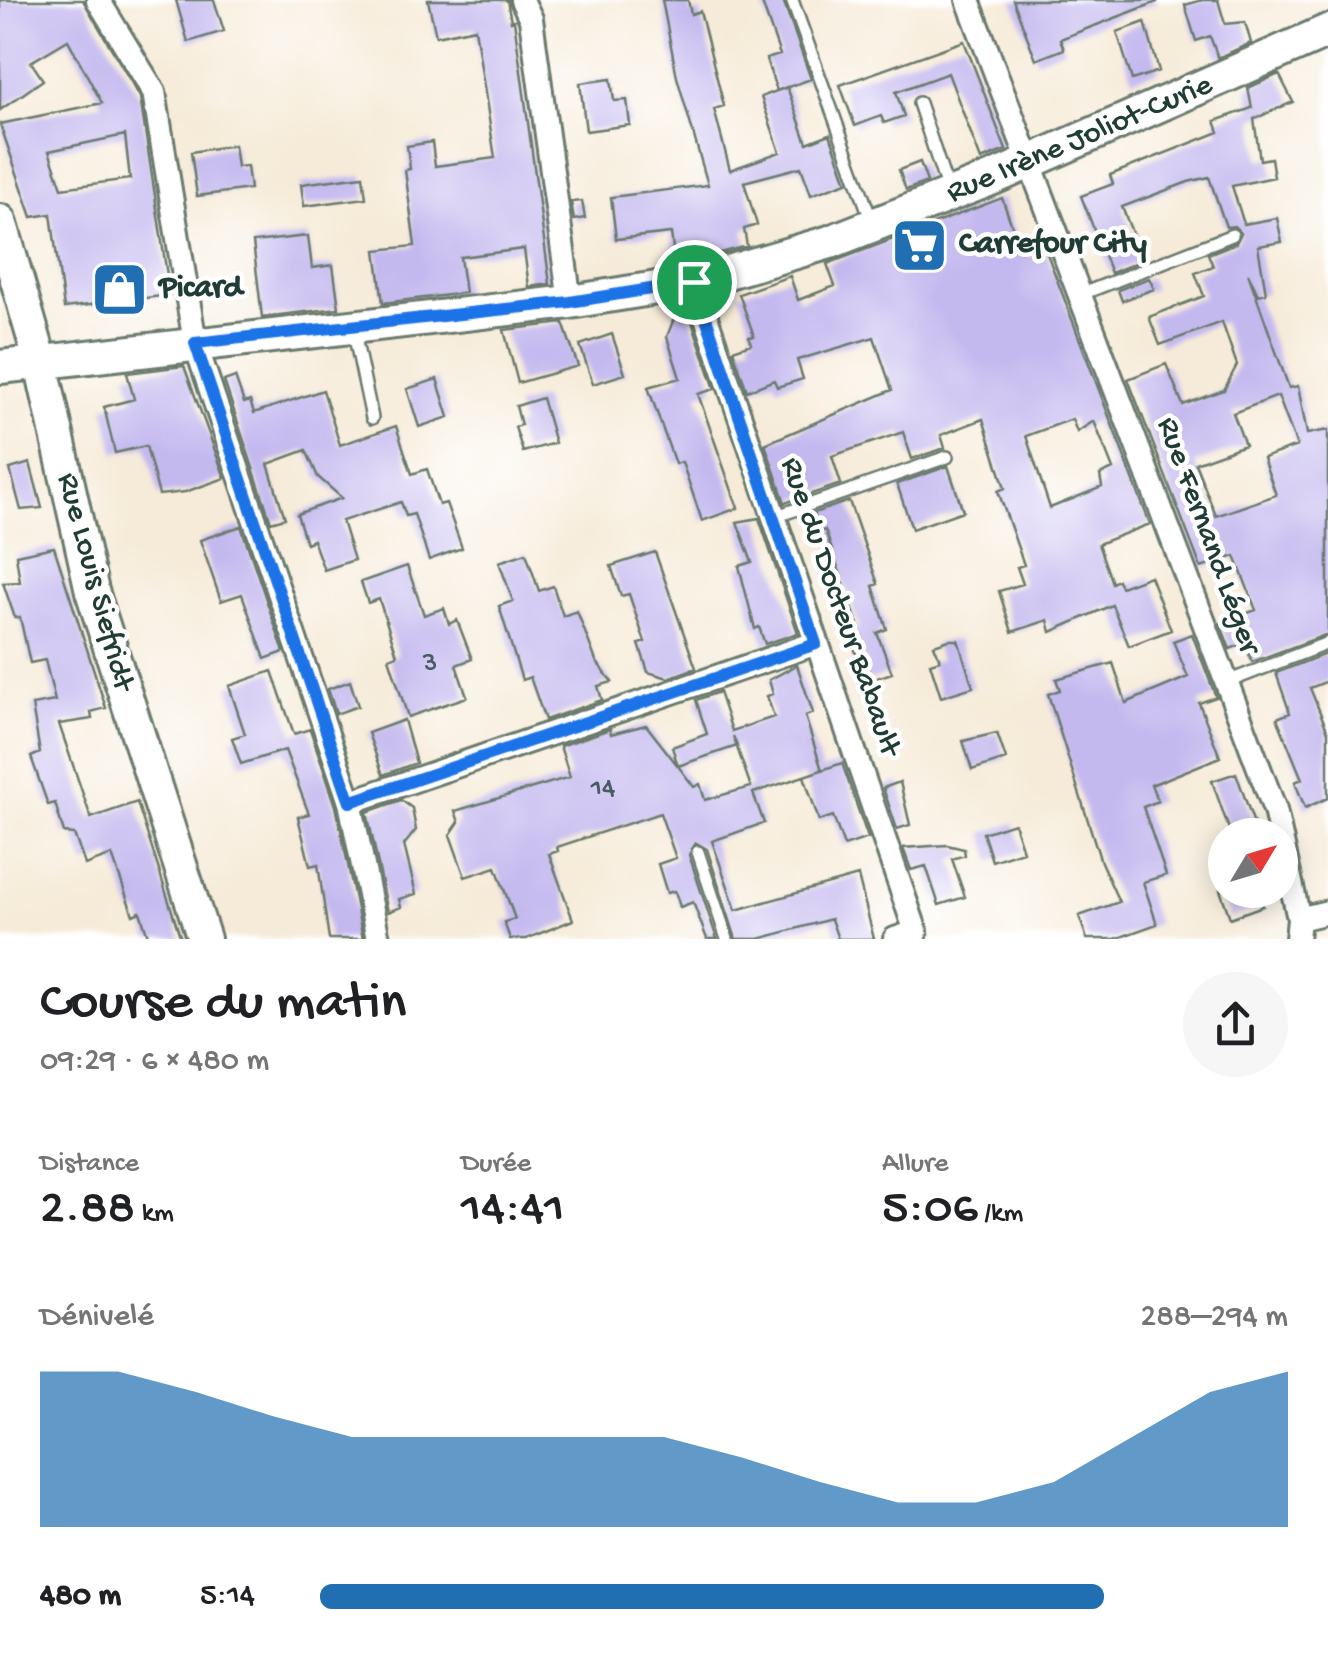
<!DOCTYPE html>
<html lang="fr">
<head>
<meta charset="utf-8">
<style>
  :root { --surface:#fff; --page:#f6f6f6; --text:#202124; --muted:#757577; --accent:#1f6fb2 }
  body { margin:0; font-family:"Gochi Hand",sans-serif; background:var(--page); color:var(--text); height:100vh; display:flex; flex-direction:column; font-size:38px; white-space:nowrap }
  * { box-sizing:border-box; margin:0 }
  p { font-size:32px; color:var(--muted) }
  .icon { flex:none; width:55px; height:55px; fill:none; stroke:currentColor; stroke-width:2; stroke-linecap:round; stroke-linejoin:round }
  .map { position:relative; height:939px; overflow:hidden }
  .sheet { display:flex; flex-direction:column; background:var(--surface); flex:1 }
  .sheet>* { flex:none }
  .needle { width:65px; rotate:52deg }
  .fabs { position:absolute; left:1208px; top:818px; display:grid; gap:20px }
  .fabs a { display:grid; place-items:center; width:90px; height:90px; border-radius:50%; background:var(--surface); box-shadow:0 5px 25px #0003; font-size:50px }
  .pin { position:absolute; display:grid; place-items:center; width:85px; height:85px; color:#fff; margin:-42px; border:5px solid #fff; border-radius:50%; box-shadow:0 2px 10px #0007 }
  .round { display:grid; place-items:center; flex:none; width:105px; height:105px; border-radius:52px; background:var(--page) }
  .overview { display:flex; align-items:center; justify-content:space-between; height:170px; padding:0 40px }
  h1 { font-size:55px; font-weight:600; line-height:75px }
  .figures { display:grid; grid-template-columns:repeat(3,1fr); gap:15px; height:170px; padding:10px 40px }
  .figures div { display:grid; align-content:center }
  .figures b { font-size:50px; font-weight:600 }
  .figures small { font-size:28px; font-weight:400 }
  .figures p { font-size:28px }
  .chart { height:280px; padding:20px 40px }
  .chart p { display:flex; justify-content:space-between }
  .chart svg { width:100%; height:180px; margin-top:10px; fill:var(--accent); opacity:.7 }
  ul { padding:0 40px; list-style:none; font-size:32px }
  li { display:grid; grid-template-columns:160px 120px 1fr; align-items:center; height:75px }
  li i { height:25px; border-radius:12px; background:var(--accent) }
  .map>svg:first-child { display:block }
  .building { fill:#c4b9ef; fill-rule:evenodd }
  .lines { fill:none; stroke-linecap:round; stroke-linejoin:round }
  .lane-casing { stroke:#6a7a6d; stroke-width:16 }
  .street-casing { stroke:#6a7a6d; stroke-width:28 }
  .secondary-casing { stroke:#6a7a6d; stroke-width:38 }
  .lane { stroke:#fff; stroke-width:11 }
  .street { stroke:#fff; stroke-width:22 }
  .secondary { stroke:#fff; stroke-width:32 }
  .route-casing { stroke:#fff; stroke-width:20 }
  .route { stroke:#1a73e8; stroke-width:12 }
  .labels { text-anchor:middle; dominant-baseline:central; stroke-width:9; stroke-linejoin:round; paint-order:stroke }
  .number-label { font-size:28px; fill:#485c63 }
  .street-label { font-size:32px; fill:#1f3d34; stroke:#fff }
  .poi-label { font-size:32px; font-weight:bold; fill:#1f3d34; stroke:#fff; text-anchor:start }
</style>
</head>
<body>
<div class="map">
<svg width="1328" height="939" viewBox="0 0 1328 939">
  <rect width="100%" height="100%" fill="#fff"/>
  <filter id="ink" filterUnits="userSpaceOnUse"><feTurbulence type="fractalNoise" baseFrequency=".01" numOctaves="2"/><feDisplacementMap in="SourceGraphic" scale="20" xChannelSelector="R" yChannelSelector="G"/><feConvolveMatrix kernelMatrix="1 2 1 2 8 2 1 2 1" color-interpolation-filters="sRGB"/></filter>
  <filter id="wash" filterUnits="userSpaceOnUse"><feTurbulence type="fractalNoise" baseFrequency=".0048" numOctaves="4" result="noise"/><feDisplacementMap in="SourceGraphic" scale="40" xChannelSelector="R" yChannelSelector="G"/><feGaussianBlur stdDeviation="2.25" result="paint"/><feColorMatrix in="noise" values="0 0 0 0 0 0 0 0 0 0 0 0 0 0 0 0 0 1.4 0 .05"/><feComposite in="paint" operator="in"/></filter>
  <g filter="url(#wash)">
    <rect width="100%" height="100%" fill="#f6ebd8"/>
    <g id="blocks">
      <path class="building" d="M 0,0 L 83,0 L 140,97 L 170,295 L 64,308 L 51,214 L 32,217 L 0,124 L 102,103 L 68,40 L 31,62 L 43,80 L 0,110 ZM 125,135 L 130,179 L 62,188 L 49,151 Z
        M 176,0 L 214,0 L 224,31 L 188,42 Z
        M 428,0 L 507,0 L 511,21 L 514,20 L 550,284 L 529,287 L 524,249 L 460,257 L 465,293 L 383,303 L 376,250 L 415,246 L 405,170 L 410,169 L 407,146 L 432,142 L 435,166 L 495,158 L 475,28 L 436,36 Z
        M 662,0 L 688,0 L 691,14 L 700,11 L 724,106 L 714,109 L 730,170 L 780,152 L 761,97 L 787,87 L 807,143 L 830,134 L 847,182 L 811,195 L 801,167 L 744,182 L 757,225 L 744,229 L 747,246 L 675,265 L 671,233 L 616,239 L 611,197 L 708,185 L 677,77 Z
        M 761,0 L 783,0 L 811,79 L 777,91 L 766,59 L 780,55 Z
        M 1013,0 L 1156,0 L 1157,2 L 1060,39 L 1064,49 L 1036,60 Z
        M 1202,0 L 1218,0 L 1225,24 L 1245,22 L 1251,43 L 1218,58 L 1210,36 L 1196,41 L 1185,5 Z
        M 1145,22 L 1159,71 L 1132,80 L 1117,32 Z
        M 964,41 L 1006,150 L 981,160 L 948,73 L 896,92 L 904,116 L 884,123 L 881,116 L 855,126 L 840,85 Z
        M 1279,74 L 1293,102 L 1254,119 L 1260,160 L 1271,158 L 1274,177 L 1232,186 L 1244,224 L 1277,218 L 1282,242 L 1258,246 L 1266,293 L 1258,295 L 1248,273 L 1289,388 L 1298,386 L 1307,434 L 1328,430 L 1328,634 L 1252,662 L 1245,643 L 1230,649 L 1220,623 L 1256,610 L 1235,556 L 1201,568 L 1128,379 L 1166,364 L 1183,405 L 1224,390 L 1237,365 L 1222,322 L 1160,345 L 1149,317 L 1204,296 L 1195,273 L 1213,266 L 1208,254 L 1236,243 L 1241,233 L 1234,226 L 1226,227 L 1209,177 L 1188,182 L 1122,207 L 1143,260 L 1111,273 L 1081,196 L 1113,184 L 1110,175 L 1219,132 L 1215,121 L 1252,108 L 1248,88 ZM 1278,396 L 1297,446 L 1263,458 L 1276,495 L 1216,516 L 1195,463 L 1245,445 L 1233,413 Z
        M 611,79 L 614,101 L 627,100 L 630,125 L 586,131 L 580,83 Z
        M 234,145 L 237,167 L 247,166 L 250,189 L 197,196 L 191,152 Z
        M 920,162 L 927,182 L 906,190 L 899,170 Z
        M 363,176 L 366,198 L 304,206 L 301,184 Z
        M 1002,198 L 1021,251 L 1043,243 L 1150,524 L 1098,544 L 1112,583 L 1118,580 L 1121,587 L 1150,576 L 1171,630 L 1129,646 L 1112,605 L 1051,632 L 1048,620 L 1012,632 L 999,591 L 1023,584 L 1017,567 L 1024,565 L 998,491 L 1005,488 L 983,419 L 941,435 L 945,448 L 912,459 L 903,432 L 832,456 L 841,484 L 785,503 L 765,444 L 892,390 L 874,337 L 797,360 L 803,379 L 777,387 L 774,380 L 747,391 L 733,350 L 751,344 L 749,337 L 754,336 L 739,294 L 790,276 L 798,300 L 835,286 L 827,264 ZM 1072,419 L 1077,432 L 1094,421 L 1113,469 L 1100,475 L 1102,487 L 1050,508 L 1026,436 Z
        M 582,201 L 585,218 L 574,220 L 571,202 Z
        M 308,236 L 312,268 L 333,265 L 339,308 L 262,317 L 253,242 Z
        M 1149,278 L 1154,289 L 1122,301 L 1118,290 Z
        M 686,304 L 715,389 L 698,394 L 738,508 L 702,521 L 682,462 L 675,464 L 648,387 L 680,378 L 667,337 L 679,305 Z
        M 563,323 L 578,366 L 518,383 L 504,330 Z
        M 612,334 L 625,374 L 593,384 L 580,345 Z
        M 184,366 L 225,478 L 185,492 L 159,495 L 146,446 L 115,453 L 104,407 L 134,399 L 127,373 Z
        M 235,377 L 244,403 L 250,401 L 254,413 L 323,390 L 340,445 L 396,426 L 412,474 L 427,469 L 439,505 L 446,503 L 462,548 L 429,560 L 414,514 L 406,516 L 401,502 L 342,521 L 354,560 L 324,570 L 313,540 L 306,543 L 297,514 L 342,498 L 318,477 L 306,450 L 268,464 L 285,518 L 271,522 L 224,381 Z
        M 437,379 L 449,417 L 419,427 L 407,389 Z
        M 542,398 L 555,443 L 523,452 L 515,427 L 521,425 L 516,406 Z
        M 30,463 L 42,508 L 21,510 L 10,469 Z
        M 948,466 L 963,511 L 912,529 L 897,484 Z
        M 849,501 L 878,584 L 873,586 L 887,629 L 877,633 L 892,673 L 865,682 L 849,631 L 859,627 L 825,530 L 820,532 L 814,513 Z
        M 759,518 L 798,633 L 765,644 L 759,627 L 755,629 L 739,566 L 752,562 L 737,522 Z
        M 241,526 L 284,652 L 265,659 L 242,594 L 221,601 L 200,540 Z
        M 54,547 L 106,708 L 91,712 L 92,719 L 59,724 L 91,818 L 137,802 L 181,939 L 149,939 L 140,912 L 133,915 L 112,855 L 85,865 L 74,834 L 64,833 L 55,803 L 48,805 L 31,757 L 40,753 L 32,705 L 55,701 L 45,660 L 30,663 L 20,617 L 15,618 L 3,583 L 20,582 L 16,555 Z
        M 655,552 L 696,668 L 668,678 L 648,672 L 639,644 L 645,642 L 629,594 L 621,596 L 611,566 Z
        M 526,553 L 539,591 L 553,586 L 563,616 L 577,611 L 596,661 L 612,682 L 598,686 L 602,700 L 545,720 L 530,677 L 522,680 L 499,606 L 513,601 L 499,562 Z
        M 407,566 L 424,615 L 444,608 L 449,624 L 457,620 L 472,659 L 456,665 L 467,697 L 408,717 L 389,658 L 397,655 L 379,599 L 368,603 L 361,582 Z
        M 1192,634 L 1216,697 L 1199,703 L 1220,757 L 1151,785 L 1158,801 L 1143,807 L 1166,875 L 1143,882 L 1157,924 L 1115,939 L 1087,939 L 1079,916 L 1119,902 L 1101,862 L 1048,694 L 1060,690 L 1056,679 L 1113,663 L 1126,703 L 1188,677 L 1173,641 Z
        M 949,640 L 958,640 L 973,687 L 941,697 L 930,663 L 940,660 L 934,645 Z
        M 1328,653 L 1328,681 L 1310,688 L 1328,732 L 1328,798 L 1305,808 L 1295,782 L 1302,779 L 1277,718 L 1290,713 L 1276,673 Z
        M 797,665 L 813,713 L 805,716 L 822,770 L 753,793 L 764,823 L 712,841 L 736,910 L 858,876 L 874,939 L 838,939 L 831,919 L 759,939 L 736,939 L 707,849 L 696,843 L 689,855 L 717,939 L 707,939 L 693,902 L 680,907 L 675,891 L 667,893 L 658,864 L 676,858 L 660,813 L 557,847 L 558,851 L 549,854 L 573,920 L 526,939 L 510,939 L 504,922 L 515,919 L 496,867 L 465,877 L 450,835 L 459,822 L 455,811 L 570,777 L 560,746 L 610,729 L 611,734 L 646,725 L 678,766 L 672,747 L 707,734 L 696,700 L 719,692 L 732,731 L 774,717 L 767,696 L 773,694 L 769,680 ZM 733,736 L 751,787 L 705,800 L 700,784 L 694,787 L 678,766 L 737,746 Z
        M 272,671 L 294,734 L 310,729 L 336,806 L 363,939 L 329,939 L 318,864 L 310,866 L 298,817 L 309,814 L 285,750 L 241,764 L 232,738 L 245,734 L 229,686 Z
        M 350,681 L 358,706 L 336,714 L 328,689 Z
        M 404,720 L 416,763 L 383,775 L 368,733 Z
        M 997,733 L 1006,759 L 972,770 L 963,741 Z
        M 842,763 L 868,838 L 844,846 L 833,816 L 819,821 L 804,776 Z
        M 1236,773 L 1258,835 L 1231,835 L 1212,781 Z
        M 900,782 L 910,825 L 897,829 L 883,788 Z
        M 401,800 L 412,808 L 416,830 L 404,845 L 416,894 L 399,899 L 401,907 L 388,912 L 367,812 Z
        M 1014,823 L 1023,851 L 992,861 L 983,833 Z
        M 947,845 L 964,849 L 965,855 L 952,859 L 965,897 L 939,905 L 926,866 L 911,870 L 903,848 Z
        M 1220,890 L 1257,890 L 1263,906 L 1230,918 Z"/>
    </g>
  </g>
  <g filter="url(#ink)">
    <use href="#blocks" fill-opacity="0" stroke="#6a7a6d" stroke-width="2.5"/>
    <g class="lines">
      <defs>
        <path id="lane" d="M 792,0 L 872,222
          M 919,103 L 948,191
          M 1082,294 L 1232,235
          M 353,328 L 372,418
          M 774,517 L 947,457
          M 1227,682 L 1328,643
          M 698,852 L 727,939"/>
        <path id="street" d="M 98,0 L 154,92 L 195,343 L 350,802 L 378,939
          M 522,0 L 531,19 L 570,302
          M 968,0 L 1275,810 L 1299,919 L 1297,939
          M 694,282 L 916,932 L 895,939
          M 350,802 L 816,643
          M 1299,919 L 1328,912"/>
        <path id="secondary" d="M 0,221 L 41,363 L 92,591 L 204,939
          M 0,367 L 570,302 L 694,282 L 830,242 L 993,178 L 1328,31"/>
      </defs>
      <use href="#lane" class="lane-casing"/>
      <use href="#street" class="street-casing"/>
      <use href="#secondary" class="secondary-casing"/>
      <use href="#lane" class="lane"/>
      <use href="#street" class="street"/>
      <use href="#secondary" class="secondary"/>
    </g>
  </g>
  <g class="lines" filter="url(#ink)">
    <defs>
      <path id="route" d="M 694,282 L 816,644 L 350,802 L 195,343 L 570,302 Z"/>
    </defs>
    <use href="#route" class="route-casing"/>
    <use href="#route" class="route"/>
  </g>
  <defs>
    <symbol id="supermarket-square" viewBox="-11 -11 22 22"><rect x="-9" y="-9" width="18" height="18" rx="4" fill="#1f6fb2" stroke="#fff"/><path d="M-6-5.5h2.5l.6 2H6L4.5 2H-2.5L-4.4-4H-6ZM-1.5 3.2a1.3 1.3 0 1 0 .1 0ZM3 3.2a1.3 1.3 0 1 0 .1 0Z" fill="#fff"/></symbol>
    <symbol id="shop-square" viewBox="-11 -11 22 22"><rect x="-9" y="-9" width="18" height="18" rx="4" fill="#1f6fb2" stroke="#fff"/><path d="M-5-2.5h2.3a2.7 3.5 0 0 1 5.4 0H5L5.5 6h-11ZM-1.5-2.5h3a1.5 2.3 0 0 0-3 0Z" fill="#fff"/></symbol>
  </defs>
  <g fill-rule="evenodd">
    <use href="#supermarket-square" x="888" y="214" width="63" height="63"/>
    <use href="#shop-square" x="88" y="258" width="63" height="63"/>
  </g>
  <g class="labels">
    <g class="number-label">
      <text x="430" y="664">3</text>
      <text x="603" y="789">14</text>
    </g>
    <g class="street-label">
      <text transform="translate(1080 140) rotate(-23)">Rue Irène Joliot-Curie</text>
      <text transform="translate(1207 536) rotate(70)">Rue Fernand Léger</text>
      <text transform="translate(94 582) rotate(75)">Rue Louis Siefridt</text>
      <text transform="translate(839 607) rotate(71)">Rue du Docteur Babault</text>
    </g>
    <g class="poi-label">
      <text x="959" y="245">Carrefour City</text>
      <text x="159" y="289">Picard</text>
    </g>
  </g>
</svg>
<div class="fabs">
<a><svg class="needle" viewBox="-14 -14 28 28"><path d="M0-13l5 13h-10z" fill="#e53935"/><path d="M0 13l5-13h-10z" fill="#757577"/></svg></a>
</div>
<div class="pin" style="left:694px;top:282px;background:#1e9e55"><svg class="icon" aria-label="arrive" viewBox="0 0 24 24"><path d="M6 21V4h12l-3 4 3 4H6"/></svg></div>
</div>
<section class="sheet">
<div class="overview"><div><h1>Course du matin</h1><p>09:29 · 6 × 480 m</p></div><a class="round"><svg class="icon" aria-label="share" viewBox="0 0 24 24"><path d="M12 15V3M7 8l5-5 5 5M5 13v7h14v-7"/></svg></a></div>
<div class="figures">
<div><p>Distance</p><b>2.88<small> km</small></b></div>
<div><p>Durée</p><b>14:41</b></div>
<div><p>Allure</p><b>5:06<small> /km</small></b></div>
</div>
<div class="chart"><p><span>Dénivelé</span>288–294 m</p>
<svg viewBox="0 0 160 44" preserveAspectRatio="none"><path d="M0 44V6L10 6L20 11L30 17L40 22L50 22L60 22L70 22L80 22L90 27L100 33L110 38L120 38L130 33L140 22L150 11L160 6V44z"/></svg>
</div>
<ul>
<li><b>480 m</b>5:14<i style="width:81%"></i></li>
</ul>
</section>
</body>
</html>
